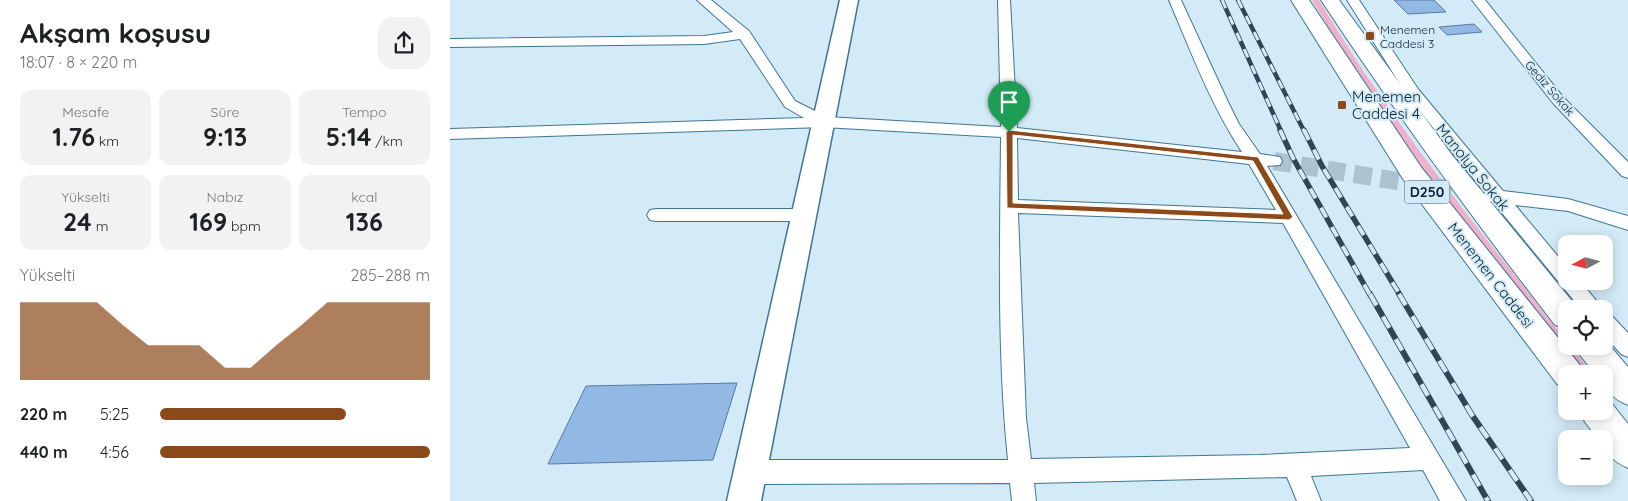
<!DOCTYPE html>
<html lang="tr">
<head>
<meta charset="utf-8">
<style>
  :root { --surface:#fff; --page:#f2f2f2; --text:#202124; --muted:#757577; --accent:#8c4a1a }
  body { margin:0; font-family:Quicksand,sans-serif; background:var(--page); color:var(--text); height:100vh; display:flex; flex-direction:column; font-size:19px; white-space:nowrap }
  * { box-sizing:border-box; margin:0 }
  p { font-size:16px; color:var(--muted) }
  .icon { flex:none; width:28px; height:28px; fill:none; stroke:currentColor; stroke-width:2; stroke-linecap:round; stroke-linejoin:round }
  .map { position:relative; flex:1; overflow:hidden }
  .drawer { display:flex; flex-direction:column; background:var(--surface); width:450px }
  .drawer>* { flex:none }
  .needle { width:32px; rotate:263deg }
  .buttons { position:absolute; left:1108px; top:235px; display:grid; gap:10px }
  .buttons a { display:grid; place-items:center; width:55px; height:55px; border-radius:10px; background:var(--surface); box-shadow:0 2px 12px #0003; font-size:25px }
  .pin { position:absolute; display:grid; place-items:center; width:42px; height:42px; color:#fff; margin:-51px -21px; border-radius:50% 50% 50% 0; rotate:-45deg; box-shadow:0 0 5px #0007 }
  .pin .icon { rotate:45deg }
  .round { display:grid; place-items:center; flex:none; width:52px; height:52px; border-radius:15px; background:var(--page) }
  .head { display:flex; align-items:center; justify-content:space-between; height:85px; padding:0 20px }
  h1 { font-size:28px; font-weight:700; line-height:38px }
  .metrics { display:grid; grid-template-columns:repeat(3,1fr); gap:8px; height:85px; padding:5px 20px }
  .metrics div { display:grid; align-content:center; border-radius:12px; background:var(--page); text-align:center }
  .metrics b { font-size:25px; font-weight:700 }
  .metrics small { font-size:14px; font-weight:400 }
  .metrics p { font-size:14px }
  .chart { height:140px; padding:10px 20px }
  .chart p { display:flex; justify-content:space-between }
  .chart svg { width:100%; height:90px; margin-top:5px; fill:var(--accent); opacity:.7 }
  ul { padding:0 20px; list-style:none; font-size:16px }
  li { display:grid; grid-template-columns:80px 60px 1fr; align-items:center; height:38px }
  li i { height:12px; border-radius:6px; background:var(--accent) }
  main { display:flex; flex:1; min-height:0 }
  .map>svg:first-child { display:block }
  .green { fill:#f0b0cb }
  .building { fill:#92b8e4; stroke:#567aa3 }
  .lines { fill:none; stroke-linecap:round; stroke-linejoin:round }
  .street-tunnel { stroke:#abc3cf; stroke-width:18; stroke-dasharray:18 9; stroke-linecap:butt }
  .street-casing { stroke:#3d7693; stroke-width:2 }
  .secondary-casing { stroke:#3d7693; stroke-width:3 }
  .highway-casing { stroke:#3d7693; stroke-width:2 }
  .street { fill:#fff; fill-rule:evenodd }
  .secondary { fill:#fff; fill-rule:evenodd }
  .highway { fill:#fff; fill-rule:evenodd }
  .rail-far2-casing { stroke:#2f4753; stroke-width:4.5 }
  .rail-far1-casing { stroke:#2f4753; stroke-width:5.5 }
  .rail-casing { stroke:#2f4753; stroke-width:6 }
  .rail-far2 { stroke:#d3eaf7; stroke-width:3; stroke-dasharray:9; stroke-linecap:butt }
  .rail-far1 { stroke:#d3eaf7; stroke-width:4; stroke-dasharray:11; stroke-linecap:butt }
  .rail { stroke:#d3eaf7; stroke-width:4.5; stroke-dasharray:13; stroke-linecap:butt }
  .route { fill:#8c4a1a; stroke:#fff; fill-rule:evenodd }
  .poi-dot { fill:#8c4a1a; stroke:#d3eaf7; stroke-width:2 }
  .labels { text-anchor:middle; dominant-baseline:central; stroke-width:4; stroke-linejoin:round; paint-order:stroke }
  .far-poi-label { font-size:12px; fill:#0d2531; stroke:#d3eaf7; text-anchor:start }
  .far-street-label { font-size:12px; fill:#0d2531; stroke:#d3eaf7 }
  .shield { fill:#d3eaf7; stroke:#48606c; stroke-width:1 }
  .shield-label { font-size:14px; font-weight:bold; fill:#0d2531 }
  .poi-label { font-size:15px; fill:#0d2531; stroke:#d3eaf7; text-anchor:start }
  .street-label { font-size:15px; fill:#0d2531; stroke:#d3eaf7 }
</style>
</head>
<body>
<main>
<section class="drawer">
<div class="head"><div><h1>Akşam koşusu</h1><p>18:07 · 8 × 220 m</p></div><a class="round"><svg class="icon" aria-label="share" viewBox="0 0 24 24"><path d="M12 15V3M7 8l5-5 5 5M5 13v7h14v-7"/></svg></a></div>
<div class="metrics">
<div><p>Mesafe</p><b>1.76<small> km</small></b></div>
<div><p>Süre</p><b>9:13</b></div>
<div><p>Tempo</p><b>5:14<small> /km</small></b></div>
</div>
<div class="metrics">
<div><p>Yükselti</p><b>24<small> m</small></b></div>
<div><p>Nabız</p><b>169<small> bpm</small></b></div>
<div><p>kcal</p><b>136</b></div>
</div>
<div class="chart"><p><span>Yükselti</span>285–288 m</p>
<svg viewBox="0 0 160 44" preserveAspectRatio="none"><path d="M0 44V6L10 6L20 6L30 6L40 17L50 27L60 27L70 27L80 38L90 38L100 27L110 17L120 6L130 6L140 6L150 6L160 6V44z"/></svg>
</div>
<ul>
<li><b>220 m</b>5:25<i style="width:69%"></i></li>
<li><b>440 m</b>4:56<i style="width:100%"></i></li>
</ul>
</section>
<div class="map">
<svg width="1178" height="501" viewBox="0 0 1178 501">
  <rect width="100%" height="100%" fill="#d3eaf7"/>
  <path class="green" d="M 862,0 L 869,0 C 940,121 1030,230 1116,341 L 1116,346 L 1121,346 L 1142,374 L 1132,374 C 1038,253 939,133 862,0 Z"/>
  <path class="building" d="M 944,0 L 984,0 L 996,12 L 958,14 Z
    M 1024,24 L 1032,32 L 997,35 L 989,27 Z
    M 287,383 L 263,460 L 98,464 L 136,386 Z"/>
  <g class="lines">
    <path class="street-tunnel" d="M 824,161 L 1028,194"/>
    <defs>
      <path id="street" d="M 247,0 L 261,0 L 299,31 L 345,101 L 377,117 L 551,127 L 548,0 L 560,0 L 567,128 L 792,152 C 761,105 741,52 719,0 L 731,0 L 778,102 L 789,124 L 810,154 L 830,157 L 832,161 L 830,165 L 817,166 L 1016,501 L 990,501 L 973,470 L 861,476 L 871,501 L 847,501 L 837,477 L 584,483 L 586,501 L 562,501 L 560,483 L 300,484 L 291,480 L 288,472 L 291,464 L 300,460 L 558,460 C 547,352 550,244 551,137 L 373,127 L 0,139 L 0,129 L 354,118 L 335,107 L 290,39 L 254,44 L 0,47 L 0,39 L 254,36 L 283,32 ZM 567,138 L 799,164 L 826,210 L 568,200 ZM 568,213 L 833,223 L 960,448 L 809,455 L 581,459 L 576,418 Z
        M 897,0 L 909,0 L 968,89 L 1053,191 L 1118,199 L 1178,216 L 1178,230 L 1118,211 L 1065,205 L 1116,266 L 1116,281 L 1130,281 L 1153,309 L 1131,309 L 1043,202 L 1036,200 L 1033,196 L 1035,193 L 957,95 Z
        M 1022,0 L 1035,0 L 1113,97 L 1178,162 L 1178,178 L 1172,176 L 1103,103 Z
        M 206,209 L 354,209 L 360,210 L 363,215 L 360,220 L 354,221 L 206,221 L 200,220 L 197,215 L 200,210 Z
        M 1154,313 L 1161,315 L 1178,333 L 1178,357 L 1171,354 L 1154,335 Z"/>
      <path id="secondary" d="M 390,0 L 408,0 L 311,501 L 277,501 Z"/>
      <path id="highway" d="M 841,0 L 859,0 L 971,167 L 1129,364 L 1134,374 L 1116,374 L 1116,387 L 1107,384 L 953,179 Z
        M 871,0 L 889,0 L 1002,155 L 1127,307 L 1127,309 L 1116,309 L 1116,328 L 1105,325 C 1023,219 945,112 871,0 Z
        M 1154,339 L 1178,367 L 1178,405 C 1163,399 1154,390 1154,374 L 1145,374 L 1130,355 L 1126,346 L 1154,346 Z
        M 1154,398 L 1159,400 L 1178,424 L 1178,468 C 1165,462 1154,454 1154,439 L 1148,439 L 1135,422 L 1130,411 L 1154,411 Z"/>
    </defs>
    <use href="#street" class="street-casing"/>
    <use href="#secondary" class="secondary-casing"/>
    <use href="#highway" class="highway-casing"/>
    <use href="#street" class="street"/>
    <use href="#secondary" class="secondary"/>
    <use href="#highway" class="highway"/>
    <defs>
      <path id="rail-far2" d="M 772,0 L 831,131
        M 788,0 L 854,131"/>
      <path id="rail-far1" d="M 830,130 L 843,158 L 920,295
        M 854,130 L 872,166 L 950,295"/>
      <path id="rail" d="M 920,294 L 1038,501
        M 949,294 L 1022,415 L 1081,501"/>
    </defs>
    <use href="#rail-far2" class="rail-far2-casing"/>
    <use href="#rail-far1" class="rail-far1-casing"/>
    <use href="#rail" class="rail-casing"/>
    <use href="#rail-far2" class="rail-far2"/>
    <use href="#rail-far1" class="rail-far1"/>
    <use href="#rail" class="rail"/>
  </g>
  <path class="route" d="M 559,130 L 808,157 L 843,217 L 839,220 L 557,208 L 556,132 ZM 563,135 L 803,161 L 833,214 L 563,203 Z"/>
  <g class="poi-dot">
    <rect x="915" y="31" width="10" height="10" rx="2.5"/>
    <rect x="887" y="100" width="10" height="10" rx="2.5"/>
  </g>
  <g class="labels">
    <g class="far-poi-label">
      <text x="930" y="29">Menemen<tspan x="930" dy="14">Caddesi 3</tspan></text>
    </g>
    <g class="far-street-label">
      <text transform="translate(1100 88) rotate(49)">Gediz Sokak</text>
    </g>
    <rect class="shield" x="954.5" y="180.5" width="45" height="23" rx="4"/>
    <g class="shield-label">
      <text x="977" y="192">D250</text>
    </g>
    <g class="poi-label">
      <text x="902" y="96">Menemen<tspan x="902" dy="17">Caddesi 4</tspan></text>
    </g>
    <g class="street-label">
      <text transform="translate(1023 167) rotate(51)">Manolya Sokak</text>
      <text transform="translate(1041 275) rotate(52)">Menemen Caddesi</text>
    </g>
  </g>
</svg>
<div class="buttons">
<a><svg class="needle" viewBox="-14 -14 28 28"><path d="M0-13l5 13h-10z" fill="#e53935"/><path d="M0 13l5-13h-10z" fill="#757577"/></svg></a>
<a><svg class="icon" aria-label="locate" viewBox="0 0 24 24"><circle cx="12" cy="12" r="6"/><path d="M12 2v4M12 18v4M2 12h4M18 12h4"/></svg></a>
<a>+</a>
<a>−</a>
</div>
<div class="pin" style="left:559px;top:132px;background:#1e9e55"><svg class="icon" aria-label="arrive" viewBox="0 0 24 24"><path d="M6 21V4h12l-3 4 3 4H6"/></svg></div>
</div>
</main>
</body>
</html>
